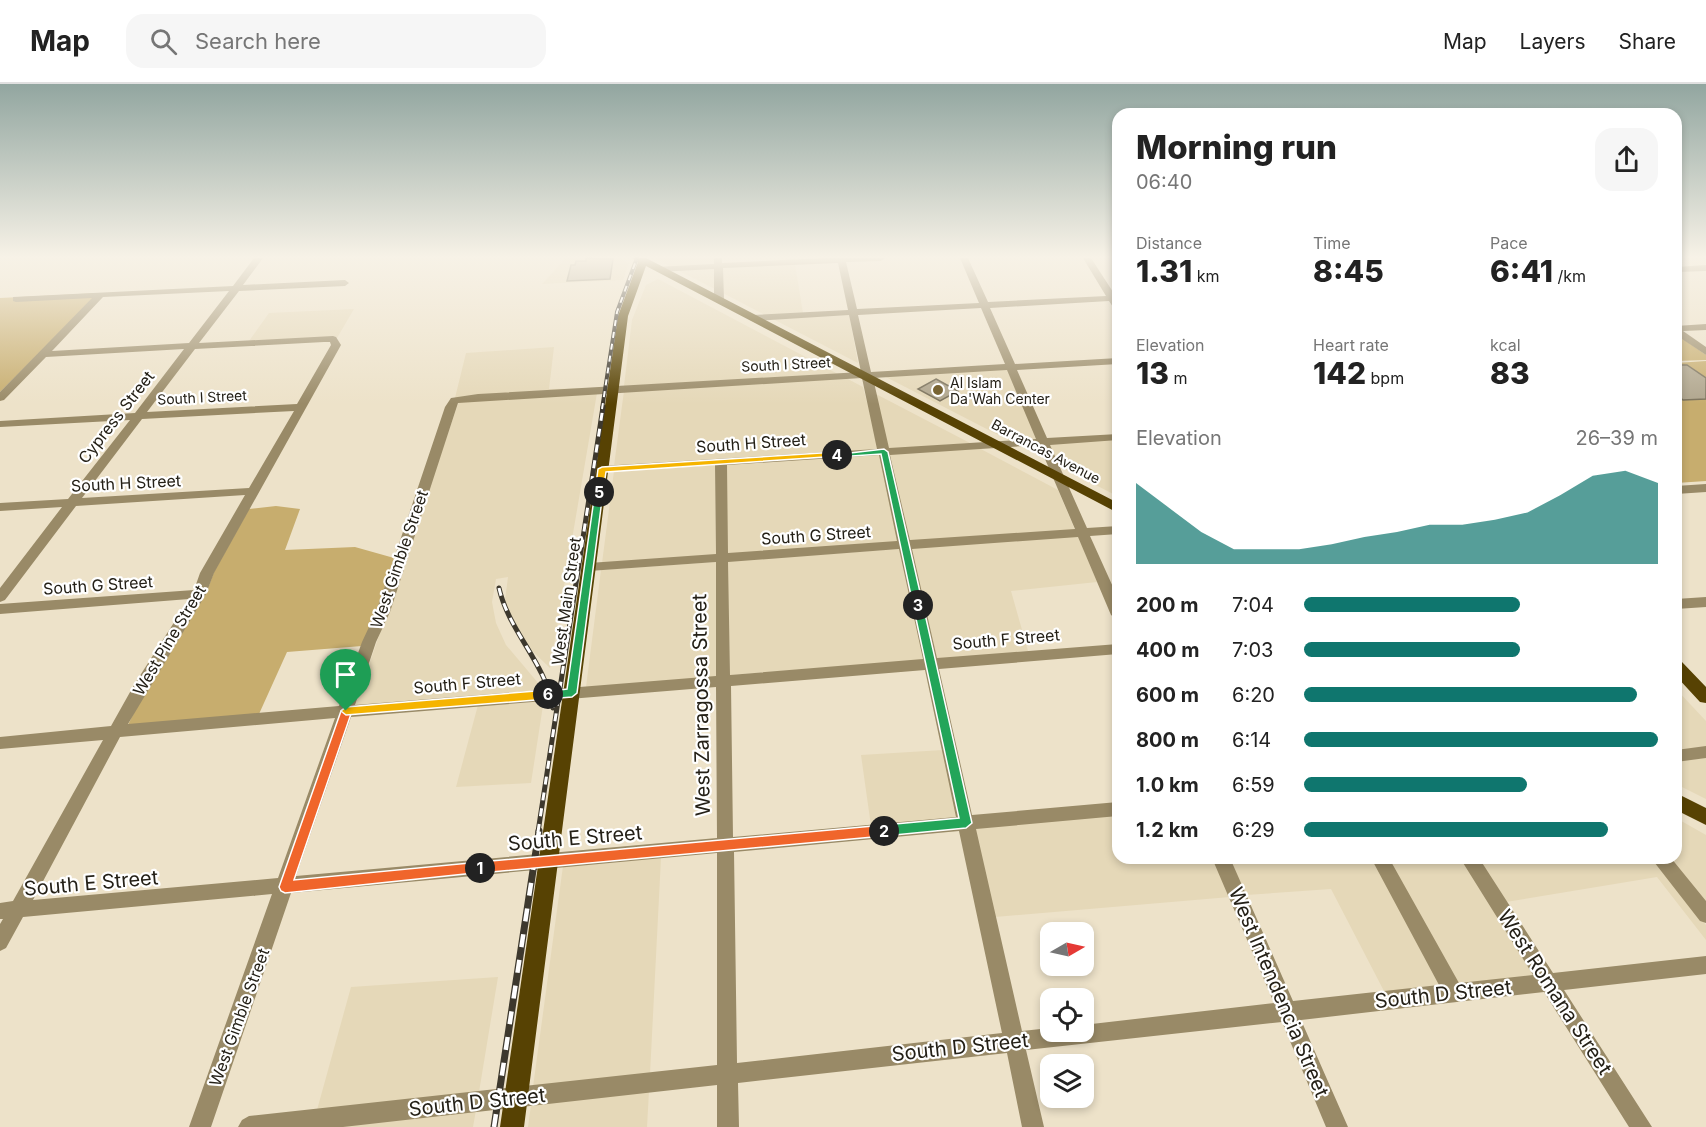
<!DOCTYPE html>
<html lang="en">
<head>
<meta charset="utf-8">
<style>
  :root { --surface:#fff; --page:#f6f6f6; --text:#222; --muted:#767676; --line:#e0e0e0; --accent:#0f766e }
  body { margin:0; font-family:Inter,sans-serif; background:var(--page); color:var(--text); height:100vh; display:flex; flex-direction:column; font-size:22px; white-space:nowrap }
  * { box-sizing:border-box; margin:0 }
  p { font-size:20px; color:var(--muted) }
  .icon { flex:none; width:33px; height:33px; fill:none; stroke:currentColor; stroke-width:2; stroke-linecap:round; stroke-linejoin:round }
  .map { position:relative; flex:1; overflow:hidden }
  .sheet { position:absolute; left:1112px; top:24px; width:570px; height:756px; display:flex; flex-direction:column; background:var(--surface); border-radius:18px; box-shadow:0 3px 9px #0003 }
  .sheet>* { flex:none }
  .needle { width:39px; rotate:81deg }
  .buttons { position:absolute; left:1040px; top:838px; display:grid; gap:12px }
  .buttons a { display:grid; place-items:center; width:54px; height:54px; border-radius:12px; background:var(--surface); box-shadow:0 3px 9px #0003; font-size:30px }
  .pin { position:absolute; display:grid; place-items:center; width:51px; height:51px; color:#fff; margin:-62px -26px; border-radius:50% 50% 50% 0; rotate:-45deg; box-shadow:0 0 6px #0007 }
  .pin .icon { rotate:45deg }
  .km { position:absolute; width:30px; height:30px; margin:-15px; border-radius:50%; background:#222; color:#fff; font-size:16px; line-height:30px; text-align:center }
  .round { display:grid; place-items:center; flex:none; width:63px; height:63px; border-radius:18px; background:var(--page) }
  .overview { display:flex; align-items:center; justify-content:space-between; height:102px; padding:0 24px }
  h1 { font-size:33px; font-weight:800; line-height:45px }
  .metrics { display:grid; grid-template-columns:repeat(3,1fr); gap:9px; height:102px; padding:6px 24px }
  .metrics div { display:grid; align-content:center }
  .metrics b { font-size:30px; font-weight:800 }
  .metrics small { font-size:16px; font-weight:400 }
  .metrics p { font-size:16px }
  .chart { height:168px; padding:12px 24px }
  .chart p { display:flex; justify-content:space-between }
  .chart svg { width:100%; height:108px; margin-top:6px; fill:var(--accent); opacity:.7 }
  ul { padding:0 24px; list-style:none; font-size:20px }
  li { display:grid; grid-template-columns:96px 72px 1fr; align-items:center; height:45px }
  li i { height:15px; border-radius:8px; background:var(--accent) }
  header { display:flex; align-items:center; gap:36px; box-sizing:border-box; height:84px; padding:0 30px; background:var(--surface); border-bottom:2px solid var(--line) }
  header strong { font-size:28px }
  nav { display:flex; gap:33px; margin-inline-start:auto; font-size:21px }
  .search { width:420px; height:54px; background:var(--page); display:flex; align-items:center; gap:15px; box-sizing:border-box; padding:0 21px; border-radius:18px; color:var(--muted); font-size:22px }
  .map>svg:first-child { display:block }
  .built { fill:#e5d8b8 }
  .green { fill:#c7ad6e }
  .building { fill:#b0a68e; stroke:#7b725c; stroke-width:1.5 }
  .lines { fill:none; stroke-linecap:round; stroke-linejoin:round }
  .minor { fill:#998a67; fill-rule:evenodd }
  .major { fill:#574203; fill-rule:evenodd }
  .rail-far2-casing { stroke:#3d382d; stroke-width:4 }
  .rail-far1-casing { stroke:#3d382d; stroke-width:5 }
  .rail-casing { stroke:#3d382d; stroke-width:7 }
  .rail-far2 { stroke:#fff; stroke-width:2; stroke-dasharray:6; stroke-linecap:butt }
  .rail-far1 { stroke:#fff; stroke-width:3; stroke-dasharray:8; stroke-linecap:butt }
  .rail { stroke:#fff; stroke-width:4.5; stroke-dasharray:13; stroke-linecap:butt }
  .split-1 { fill:#f0652b; stroke:#fff; stroke-width:1.5 }
  .split-2 { fill:#f0652b; stroke:#fff; stroke-width:1.5 }
  .split-3 { fill:#22a559; stroke:#fff; stroke-width:1.5 }
  .split-4 { fill:#22a559; stroke:#fff; stroke-width:1.5 }
  .split-5 { fill:#f5b400; stroke:#fff; stroke-width:1.5 }
  .split-6 { fill:#22a559; stroke:#fff; stroke-width:1.5 }
  .split-7 { fill:#f5b400; stroke:#fff; stroke-width:1.5 }
  .poi-dot { fill:#786433; stroke:#fff; stroke-width:2 }
  .labels { text-anchor:middle; dominant-baseline:central; stroke-width:4.5; stroke-linejoin:round; paint-order:stroke }
  .far-street-label { font-size:14px; fill:#242017; stroke:#fff }
  .far-poi-label { font-size:14px; fill:#242017; stroke:#fff; text-anchor:start }
  .street-label { font-size:16px; fill:#242017; stroke:#fff }
  .near-street-label { font-size:20px; fill:#242017; stroke:#fff }
</style>
</head>
<body>
<header>
<strong>Map</strong>
<div class="search"><svg class="icon" aria-label="search" viewBox="0 0 24 24"><circle cx="10" cy="10" r="6"/><path d="M15 15l6 6"/></svg>Search here</div>
<nav><a>Map</a><a>Layers</a><a>Share</a></nav>
</header>
<div class="map">
<svg width="1706" height="1043" viewBox="0 0 1706 1043">
  <rect width="100%" height="100%" fill="#ede2c9"/>
  <path class="built" d="M 566,174 L 619,174 L 629,179 L 623,196 L 542,200 Z
    M 655,174 L 714,174 L 714,181 L 671,183 Z
    M 795,180 L 803,229 L 765,231 L 723,209 L 722,183 Z
    M 714,184 L 715,205 L 677,186 Z
    M 658,195 L 838,290 L 624,302 L 632,236 L 646,201 Z
    M 354,225 L 337,254 L 249,257 L 269,229 Z
    M 849,230 L 858,279 L 771,234 Z
    M 554,263 L 549,305 L 597,304 L 455,314 L 466,269 Z
    M 1007,285 L 1037,355 L 1010,357 L 884,292 Z
    M 846,294 L 863,303 L 879,365 L 614,382 L 624,307 Z
    M 597,309 L 550,584 L 521,556 L 510,535 L 505,516 L 508,493 L 496,495 L 492,518 L 496,539 L 506,561 L 544,606 L 355,622 L 459,317 Z
    M 874,309 L 970,359 L 889,365 Z
    M 1117,355 L 1117,412 L 1059,382 L 1049,360 Z
    M 979,364 L 1058,406 L 1075,446 L 910,457 L 890,370 Z
    M 880,370 L 898,458 L 727,470 L 726,380 Z
    M 715,381 L 716,471 L 602,479 L 614,387 Z
    M 1078,452 L 1097,498 L 1011,507 L 1028,567 L 937,575 L 911,464 Z
    M 900,465 L 924,576 L 730,591 L 727,477 Z
    M 716,478 L 716,593 L 586,603 L 601,486 Z
    M 1676,605 L 1706,637 L 1706,663 L 1676,666 Z
    M 544,615 L 531,699 L 456,703 L 478,621 Z
    M 943,666 L 957,734 L 871,742 L 861,671 Z
    M 1706,674 L 1706,715 L 1676,700 L 1676,677 Z
    M 1117,731 L 1118,774 L 1213,774 L 1230,813 L 995,833 L 975,744 Z
    M 1676,734 L 1706,751 L 1706,821 L 1668,774 L 1676,774 Z
    M 661,774 L 650,990 L 533,1003 L 563,782 Z
    M 1229,774 L 1461,774 L 1536,892 L 1385,909 L 1331,805 L 1246,811 Z
    M 1477,774 L 1653,774 L 1706,841 L 1706,856 L 1657,793 L 1506,818 Z
    M 498,893 L 479,1008 L 317,1026 L 351,903 Z
    M 649,1007 L 647,1043 L 528,1043 L 531,1021 Z
    M 476,1026 L 473,1043 L 327,1043 Z"/>
  <path class="green" d="M 98,209 L 0,308 L 0,214 Z
    M 1676,250 L 1706,271 L 1706,276 L 1676,277 Z
    M 1706,277 L 1706,397 L 1676,399 L 1676,279 Z
    M 276,422 L 300,425 L 285,466 L 355,463 L 394,474 L 376,529 L 362,562 L 287,568 L 259,630 L 128,641 L 146,604 L 207,507 L 214,488 L 249,425 Z"/>
  <path class="building" d="M 586,174 L 613,175 L 610,195 L 567,197 L 571,181 L 575,181 L 576,177 L 586,177 Z
    M 1676,281 L 1687,281 L 1706,294 L 1706,315 L 1683,316 L 1676,310 Z
    M 936,295 L 958,307 L 940,317 L 918,305 Z"/>
  <g class="lines">
    <path class="minor" d="M 254,174 L 263,174 L 243,201 L 345,196 L 349,199 L 345,202 L 239,207 L 199,259 L 333,252 L 336,253 L 341,261 L 214,489 L 206,510 L 128,640 L 339,622 L 362,558 L 376,528 L 445,323 L 451,314 L 478,310 L 861,288 L 849,231 L 752,237 L 747,234 L 752,231 L 848,226 L 838,179 L 723,184 L 724,216 L 719,219 L 714,216 L 714,185 L 658,188 L 654,185 L 655,183 L 714,180 L 714,174 L 722,174 L 722,179 L 825,174 L 885,174 L 881,177 L 846,178 L 857,225 L 979,219 L 960,174 L 968,174 L 988,218 L 1106,212 L 1083,174 L 1091,174 L 1115,211 L 1118,211 L 1118,223 L 1113,223 L 1109,217 L 990,224 L 1015,280 L 1118,274 L 1118,280 L 1017,286 L 1047,354 L 1118,350 L 1118,356 L 1050,361 L 1087,444 L 1118,442 L 1118,450 L 1090,452 L 1118,514 L 1118,536 L 1111,531 L 1078,453 L 912,465 L 937,574 L 1118,560 L 1118,570 L 939,585 L 972,731 L 1118,718 L 1118,732 L 976,745 L 1022,947 L 1050,944 L 1050,948 L 1083,948 L 1083,941 L 1274,919 L 1212,774 L 1230,774 L 1293,917 L 1439,901 L 1371,774 L 1389,774 L 1459,899 L 1533,891 L 1460,774 L 1479,774 L 1553,889 L 1706,872 L 1706,890 L 1564,906 L 1652,1043 L 1629,1043 L 1544,908 L 1301,936 L 1348,1043 L 1326,1043 L 1282,938 L 1026,966 L 1044,1043 L 1022,1043 L 1007,969 L 738,999 L 739,1043 L 717,1043 L 717,1001 L 343,1043 L 238,1043 L 242,1036 L 249,1032 L 717,981 L 717,769 L 291,809 L 211,1043 L 189,1043 L 272,810 L 23,833 L 6,864 L 0,867 L 0,840 L 3,835 L 0,835 L 0,819 L 13,817 L 103,656 L 0,665 L 0,653 L 111,642 L 134,601 L 189,515 L 0,530 L 0,520 L 194,506 L 200,489 L 245,411 L 76,422 L 5,516 L 0,518 L 0,504 L 62,423 L 0,427 L 0,419 L 68,415 L 130,336 L 0,343 L 0,337 L 135,329 L 184,265 L 46,273 L 4,316 L 0,317 L 0,308 L 92,214 L 16,218 L 13,217 L 13,213 L 233,202 ZM 229,207 L 189,259 L 52,267 L 103,213 ZM 981,224 L 1005,280 L 871,288 L 858,231 ZM 324,258 L 330,258 L 331,261 L 297,320 L 147,328 L 195,265 ZM 1007,286 L 1036,355 L 889,364 L 873,294 ZM 862,294 L 877,365 L 602,382 L 596,385 L 602,388 L 715,381 L 716,470 L 589,479 L 583,483 L 589,487 L 716,478 L 716,592 L 355,621 L 376,558 L 390,528 L 458,319 ZM 294,327 L 249,404 L 82,414 L 142,335 ZM 1039,361 L 1075,445 L 910,456 L 890,371 ZM 879,371 L 897,457 L 728,469 L 727,381 ZM 899,465 L 923,575 L 730,591 L 728,478 ZM 925,586 L 956,733 L 733,753 L 731,602 ZM 716,603 L 717,754 L 296,792 L 351,633 ZM 335,634 L 278,794 L 33,816 L 120,653 ZM 959,747 L 1002,949 L 737,979 L 734,768 Z
      M 1706,181 L 1706,187 L 1676,188 L 1676,183 Z
      M 1706,240 L 1706,246 L 1683,247 L 1706,263 L 1706,271 L 1676,251 L 1676,242 Z
      M 1706,400 L 1706,408 L 1676,410 L 1676,402 Z
      M 1706,513 L 1706,523 L 1676,525 L 1676,515 Z
      M 1706,662 L 1706,674 L 1676,678 L 1676,666 Z
      M 1651,774 L 1671,774 L 1706,817 L 1706,839 L 1700,837 Z"/>
    <path class="major" d="M 633,174 L 646,174 L 1118,419 L 1118,429 L 646,182 L 628,232 L 524,1043 L 500,1043 L 618,232 L 638,178 Z
      M 1676,576 L 1682,578 L 1706,603 L 1706,619 L 1700,618 L 1676,592 Z
      M 1676,709 L 1706,724 L 1706,741 L 1676,726 Z"/>
    <defs>
      <path id="rail-far2" d="M 602,325 L 617,228 L 637,174"/>
      <path id="rail-far1" d="M 499,504 C 509,548 546,579 553,624
        M 538,748 L 603,323"/>
      <path id="rail" d="M 494,1043 L 539,747"/>
    </defs>
    <use href="#rail-far2" class="rail-far2-casing"/>
    <use href="#rail-far1" class="rail-far1-casing"/>
    <use href="#rail" class="rail-casing"/>
    <use href="#rail-far2" class="rail-far2"/>
    <use href="#rail-far1" class="rail-far1"/>
    <use href="#rail" class="rail"/>
  </g>
  <linearGradient id="sky" x2="0" y2="1"><stop stop-color="#92a6a0"/><stop offset="0.54" stop-color="#f7f2e7"/><stop offset="1" stop-color="#f7f2e7" stop-opacity="0"/></linearGradient>
  <rect width="1706" height="320" fill="url(#sky)"/>
  <path class="split-1" d="M 346,623 L 352,627 L 294,796 L 480,778 L 484,780 L 484,788 L 285,809 L 281,807 L 279,803 L 341,627 Z"/>
  <path class="split-2" d="M 884,741 L 890,747 L 884,752 L 480,789 L 473,784 L 480,778 Z"/>
  <path class="split-3" d="M 918,518 L 923,521 L 972,739 L 966,744 L 884,752 L 878,747 L 884,741 L 959,734 L 913,521 Z"/>
  <path class="split-4" d="M 884,365 L 888,368 L 923,521 L 918,525 L 913,521 L 881,370 L 837,373 L 833,371 Z"/>
  <path class="split-5" d="M 837,368 L 840,372 L 606,388 L 603,408 L 599,411 L 595,408 L 598,385 L 602,383 Z"/>
  <path class="split-6" d="M 599,405 L 603,408 L 577,609 L 572,613 L 548,615 L 542,610 L 544,608 L 567,605 L 595,408 Z"/>
  <path class="split-7" d="M 548,606 L 553,610 L 548,615 L 346,631 L 341,627 L 346,623 Z"/>
  <circle class="poi-dot" cx="938" cy="306" r="6"/>
  <g class="labels">
    <g class="far-street-label">
      <text transform="translate(786 280) rotate(-3)">South I Street</text>
      <text transform="translate(202 313) rotate(-3)">South I Street</text>
      <text transform="translate(1046 367) rotate(28)">Barrancas Avenue</text>
    </g>
    <g class="far-poi-label">
      <text x="950" y="298">Al Islam<tspan x="950" dy="16">Da'Wah Center</tspan></text>
    </g>
    <g class="street-label">
      <text transform="translate(116 333) rotate(-52)">Cypress Street</text>
      <text transform="translate(751 359) rotate(-4)">South H Street</text>
      <text transform="translate(126 399) rotate(-3)">South H Street</text>
      <text transform="translate(816 451) rotate(-4)">South G Street</text>
      <text transform="translate(399 475) rotate(-71)">West Gimble Street</text>
      <text transform="translate(98 501) rotate(-4)">South G Street</text>
      <text transform="translate(566 517) rotate(-82)">West Main Street</text>
      <text transform="translate(1006 555) rotate(-5)">South F Street</text>
      <text transform="translate(169 556) rotate(-59)">West Pine Street</text>
      <text transform="translate(467 599) rotate(-5)">South F Street</text>
      <text transform="translate(239 933) rotate(-70)">West Gimble Street</text>
    </g>
    <g class="near-street-label">
      <text transform="translate(701 621) rotate(-91)">West Zarragossa Street</text>
      <text transform="translate(575 754) rotate(-5)">South E Street</text>
      <text transform="translate(91 799) rotate(-5)">South E Street</text>
      <text transform="translate(1279 908) rotate(67)">West Intendencia Street</text>
      <text transform="translate(1555 908) rotate(57)">West Romana Street</text>
      <text transform="translate(1443 910) rotate(-6)">South D Street</text>
      <text transform="translate(960 963) rotate(-6)">South D Street</text>
      <text transform="translate(477 1018) rotate(-6)">South D Street</text>
    </g>
  </g>
</svg>
<div class="buttons">
<a><svg class="needle" viewBox="-14 -14 28 28"><path d="M0-13l5 13h-10z" fill="#e53935"/><path d="M0 13l5-13h-10z" fill="#767676"/></svg></a>
<a><svg class="icon" aria-label="locate" viewBox="0 0 24 24"><circle cx="12" cy="12" r="6"/><path d="M12 2v4M12 18v4M2 12h4M18 12h4"/></svg></a>
<a><svg class="icon" aria-label="layers" viewBox="0 0 24 24"><path d="M12 4l9 5-9 5-9-5zM3 14l9 5 9-5"/></svg></a>
</div>
<div class="pin" style="left:346px;top:627px;background:#1e9e55"><svg class="icon" aria-label="arrive" viewBox="0 0 24 24"><path d="M6 21V4h12l-3 4 3 4H6"/></svg></div>
<b class="km" style="left:480px;top:784px">1</b>
<b class="km" style="left:884px;top:747px">2</b>
<b class="km" style="left:918px;top:521px">3</b>
<b class="km" style="left:837px;top:371px">4</b>
<b class="km" style="left:599px;top:408px">5</b>
<b class="km" style="left:548px;top:610px">6</b>
<section class="sheet">
<div class="overview"><div><h1>Morning run</h1><p>06:40</p></div><a class="round"><svg class="icon" aria-label="share" viewBox="0 0 24 24"><path d="M12 15V3M7 8l5-5 5 5M5 13v7h14v-7"/></svg></a></div>
<div class="metrics">
<div><p>Distance</p><b>1.31<small> km</small></b></div>
<div><p>Time</p><b>8:45</b></div>
<div><p>Pace</p><b>6:41<small> /km</small></b></div>
</div>
<div class="metrics">
<div><p>Elevation</p><b>13<small> m</small></b></div>
<div><p>Heart rate</p><b>142<small> bpm</small></b></div>
<div><p>kcal</p><b>83</b></div>
</div>
<div class="chart"><p><span>Elevation</span>26–39 m</p>
<svg viewBox="0 0 160 44" preserveAspectRatio="none"><path d="M0 44V11L10 21L20 31L30 38L40 38L50 38L60 36L70 33L80 31L90 28L100 28L110 26L120 23L130 16L140 8L150 6L160 11V44z"/></svg>
</div>
<ul>
<li><b>200 m</b>7:04<i style="width:61%"></i></li>
<li><b>400 m</b>7:03<i style="width:61%"></i></li>
<li><b>600 m</b>6:20<i style="width:94%"></i></li>
<li><b>800 m</b>6:14<i style="width:100%"></i></li>
<li><b>1.0 km</b>6:59<i style="width:63%"></i></li>
<li><b>1.2 km</b>6:29<i style="width:86%"></i></li>
</ul>
</section>
</div>
</body>
</html>
